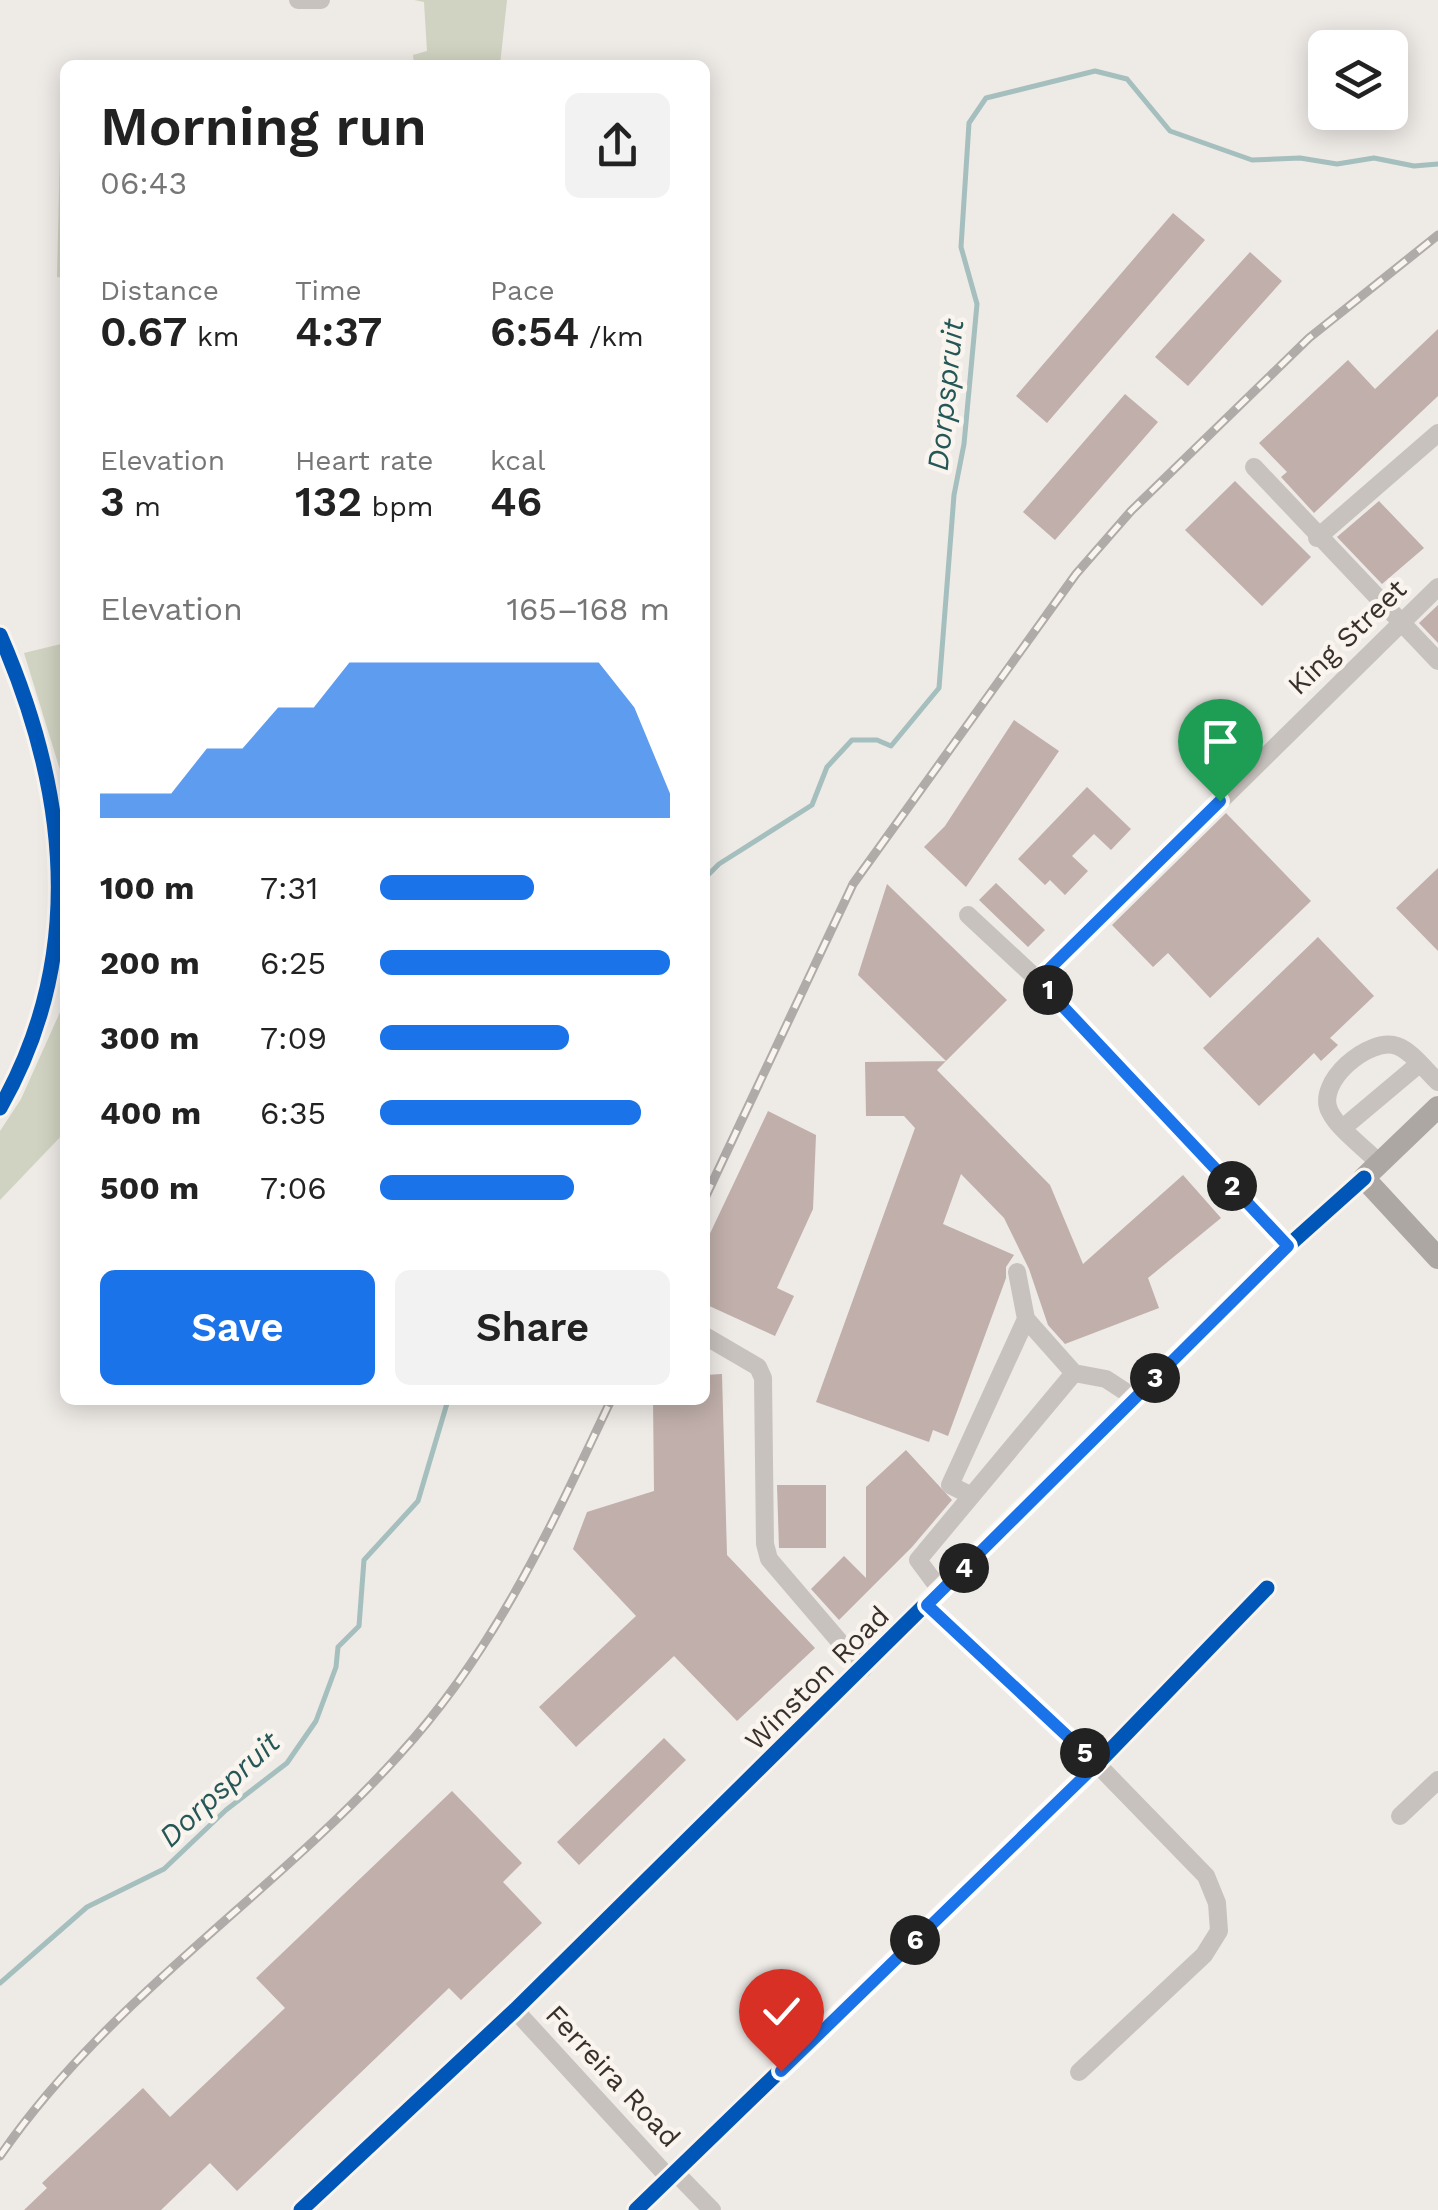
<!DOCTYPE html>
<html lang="en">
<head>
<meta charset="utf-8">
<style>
  :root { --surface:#fff; --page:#f2f2f2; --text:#222; --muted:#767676; --accent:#1a73e8 }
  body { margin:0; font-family:"Work Sans",sans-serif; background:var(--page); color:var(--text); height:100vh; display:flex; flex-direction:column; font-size:38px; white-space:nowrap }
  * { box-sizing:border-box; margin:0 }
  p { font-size:32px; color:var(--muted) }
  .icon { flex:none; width:55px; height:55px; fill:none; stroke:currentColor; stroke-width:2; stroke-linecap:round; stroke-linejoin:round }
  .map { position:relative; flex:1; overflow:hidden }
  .drawer { position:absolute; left:60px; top:60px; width:650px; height:1345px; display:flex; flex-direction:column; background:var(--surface); border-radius:15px; box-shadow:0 5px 25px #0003 }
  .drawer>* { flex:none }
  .fabs { position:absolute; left:1308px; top:30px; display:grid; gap:20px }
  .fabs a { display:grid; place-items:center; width:100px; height:100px; border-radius:15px; background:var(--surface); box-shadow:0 5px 25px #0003; font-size:50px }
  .pin { position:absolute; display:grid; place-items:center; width:85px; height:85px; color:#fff; margin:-102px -42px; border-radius:50% 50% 50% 0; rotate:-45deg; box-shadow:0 0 10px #0007 }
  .pin .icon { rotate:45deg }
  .km { position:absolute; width:50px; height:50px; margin:-25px; border-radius:50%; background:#222; color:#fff; font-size:28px; line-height:50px; text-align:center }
  .round { display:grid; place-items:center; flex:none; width:105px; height:105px; border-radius:15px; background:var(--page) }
  .headline { display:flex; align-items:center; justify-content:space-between; height:170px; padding:0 40px }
  h1 { font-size:55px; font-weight:600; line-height:75px }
  .stats { display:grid; grid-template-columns:repeat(3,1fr); gap:15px; height:170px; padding:10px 40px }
  .stats div { display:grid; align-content:center }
  .stats b { font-size:42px; font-weight:600 }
  .stats small { font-size:28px; font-weight:400 }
  .stats p { font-size:28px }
  .chart { height:280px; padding:20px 40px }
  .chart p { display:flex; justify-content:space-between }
  .chart svg { width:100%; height:180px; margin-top:10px; fill:var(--accent); opacity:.7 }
  .cta { display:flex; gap:20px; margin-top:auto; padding:20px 40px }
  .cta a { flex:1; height:115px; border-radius:15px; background:var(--accent); color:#fff; font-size:40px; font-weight:600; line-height:115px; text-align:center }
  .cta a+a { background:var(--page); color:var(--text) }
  ul { padding:0 40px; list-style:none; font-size:32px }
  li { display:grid; grid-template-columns:160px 120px 1fr; align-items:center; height:75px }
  li i { height:25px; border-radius:12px; background:var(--accent) }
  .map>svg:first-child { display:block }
  .green { fill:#d0d3c1 }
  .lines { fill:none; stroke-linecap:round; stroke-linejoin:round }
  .stream { stroke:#a4bfbd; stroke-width:5 }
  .building { fill:#c0afaa }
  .minor { stroke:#c8c2be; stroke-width:18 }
  .major { stroke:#ada7a3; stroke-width:22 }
  .rail-casing { stroke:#afaba9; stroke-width:9 }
  .rail { stroke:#faf4ef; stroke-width:5; stroke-dasharray:15; stroke-linecap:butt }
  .cycleway-casing { stroke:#faf4ef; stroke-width:21 }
  .cycleway { stroke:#0057b8; stroke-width:15 }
  .route-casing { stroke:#fff; stroke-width:20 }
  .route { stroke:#1a73e8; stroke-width:12 }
  .labels { text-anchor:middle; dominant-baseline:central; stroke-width:9; stroke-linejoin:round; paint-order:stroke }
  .street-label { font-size:28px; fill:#39302c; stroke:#faf4ef }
  .water-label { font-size:30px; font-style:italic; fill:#255757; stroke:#faf4ef }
</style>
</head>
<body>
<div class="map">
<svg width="1438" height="2210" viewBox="0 0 1438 2210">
  <rect width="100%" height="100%" fill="#eeeae6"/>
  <path class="green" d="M 414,0 L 507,0 L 500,65 L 414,65 L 413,55 L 427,51 L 424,2 Z
    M 65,104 L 65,278 L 57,277 L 61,105 Z
    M 65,643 L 65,786 L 24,653 Z
    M 65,1001 L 65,1132 L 0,1200 L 0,1131 L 21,1099 Z"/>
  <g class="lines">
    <path class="stream" d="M 705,878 L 719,864 L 812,805 L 827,767 L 852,740 L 877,740 L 891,746 L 939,688 L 954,495 L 964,444 L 977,304 L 961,247 L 969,123 L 986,98 L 1095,71 L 1127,79 L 1170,131 L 1252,160 L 1300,158 L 1337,164 L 1374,158 L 1414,166 L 1438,164
      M 0,1983 L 87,1907 L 164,1869 L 226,1810 L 287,1763 L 316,1721 L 336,1667 L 338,1647 L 359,1626 L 364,1560 L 418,1501 L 448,1400"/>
  </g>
  <path class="building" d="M 1173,213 L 1205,240 L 1047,423 L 1016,396 Z
    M 1250,252 L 1282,281 L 1188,386 L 1155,357 Z
    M 1438,329 L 1438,396 L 1314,513 L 1281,477 L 1287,472 L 1259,443 L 1348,360 L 1375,389 Z
    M 1125,394 L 1158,422 L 1055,540 L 1023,512 Z
    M 1235,481 L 1311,557 L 1262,606 L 1185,530 Z
    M 1379,501 L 1424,548 L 1382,584 L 1337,537 Z
    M 1438,605 L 1438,643 L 1419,623 Z
    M 1014,720 L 1059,751 L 966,887 L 924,847 L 945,826 Z
    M 1087,787 L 1131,829 L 1111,850 L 1094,834 L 1072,856 L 1088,871 L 1065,895 L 1050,880 L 1045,885 L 1018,859 Z
    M 1226,813 L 1311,901 L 1210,998 L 1168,953 L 1153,967 L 1112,925 Z
    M 1438,868 L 1438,951 L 1396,908 Z
    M 996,883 L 1045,930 L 1028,947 L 979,900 Z
    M 887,884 L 1007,1000 L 937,1070 L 1050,1185 L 1083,1264 L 1183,1175 L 1221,1218 L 1148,1278 L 1159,1308 L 1065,1344 L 1048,1325 L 1029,1269 L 1004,1218 L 961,1174 L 943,1224 L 1014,1255 L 1006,1267 L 1006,1278 L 948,1436 L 933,1430 L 929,1442 L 816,1402 L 915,1128 L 904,1116 L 866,1116 L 865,1062 L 946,1061 L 858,975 Z
    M 1318,937 L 1374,996 L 1330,1038 L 1338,1045 L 1321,1061 L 1314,1053 L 1259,1106 L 1203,1048 Z
    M 768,1111 L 816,1135 L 813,1209 L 777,1288 L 794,1296 L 775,1336 L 705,1304 L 705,1244 Z
    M 722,1374 L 727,1555 L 815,1648 L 737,1721 L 674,1656 L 576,1747 L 539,1707 L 636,1616 L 573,1549 L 587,1512 L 654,1491 L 653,1400 L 705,1400 L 705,1375 Z
    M 906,1450 L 952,1500 L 912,1547 L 839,1620 L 811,1589 L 844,1556 L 866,1578 L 866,1487 Z
    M 777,1485 L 826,1485 L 826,1548 L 779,1548 Z
    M 664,1738 L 686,1760 L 579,1865 L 557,1842 Z
    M 452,1791 L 522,1863 L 503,1882 L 542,1923 L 461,2000 L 449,1988 L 237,2191 L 210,2163 L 161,2210 L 24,2210 L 47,2188 L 42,2183 L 143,2088 L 170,2117 L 285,2008 L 256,1978 Z"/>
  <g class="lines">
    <path class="minor" d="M 298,0 L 321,0
      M 1254,467 L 1438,661
      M 1317,538 L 1438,433
      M 0,635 C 68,791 87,955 0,1108
      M 968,915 L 1038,980 L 1288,1246
      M 1038,980 L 1438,587
      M 1344,1127 L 1419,1064
      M 1379,1163 C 1365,1148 1339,1130 1330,1112 C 1314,1083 1369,1036 1397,1046 C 1412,1051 1426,1071 1438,1082
      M 1017,1272 L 1026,1319 L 1074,1373 L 1106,1379 L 1135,1398
      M 705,1336 L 758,1367 L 763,1378 L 765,1544 L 769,1559 L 863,1669
      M 970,1495 L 950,1485 L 1026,1319
      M 941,1591 L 918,1560 L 1074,1373
      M 927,1605 L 1097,1764 L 1206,1876 L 1217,1903 L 1219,1931 L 1204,1955 L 1079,2072
      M 1400,1816 L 1438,1780
      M 515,2010 L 670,2179
      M 676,2173 L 712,2210
      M 301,2210 L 515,2010 L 1288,1246 L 1364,1178
      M 636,2210 L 1097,1764 L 1267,1588"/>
    <path class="major" d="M 1438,1107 L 1364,1178 L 1438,1258"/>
    <defs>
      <path id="rail" d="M 705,1198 L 853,884 L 1076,574 L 1131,511 L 1309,338 L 1438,235
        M 0,2156 C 109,1998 272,1896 399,1755 C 495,1651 551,1527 611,1400"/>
    </defs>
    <use href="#rail" class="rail-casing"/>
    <use href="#rail" class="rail"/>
    <defs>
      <path id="cycleway" d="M 0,635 C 68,791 87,955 0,1108
        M 301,2210 L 515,2010 L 1288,1246 L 1364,1178
        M 636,2210 L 1097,1764 L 1267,1588"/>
    </defs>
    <use href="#cycleway" class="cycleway-casing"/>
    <use href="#cycleway" class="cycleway"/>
  </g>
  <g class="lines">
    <defs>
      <path id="route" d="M 781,2071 L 1097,1764 L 927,1605 L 1288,1246 L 1038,980 L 1220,801"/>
    </defs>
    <use href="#route" class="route-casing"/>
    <use href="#route" class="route"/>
  </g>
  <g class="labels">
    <g class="street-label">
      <text transform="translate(1347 637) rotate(-44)">King Street</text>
      <text transform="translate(817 1678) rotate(-45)">Winston Road</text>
      <text transform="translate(613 2076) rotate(47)">Ferreira Road</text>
    </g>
    <g class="water-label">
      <text transform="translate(945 395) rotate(-84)">Dorpspruit</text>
      <text transform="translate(219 1789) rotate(-43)">Dorpspruit</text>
    </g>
  </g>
</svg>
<div class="fabs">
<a><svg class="icon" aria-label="layers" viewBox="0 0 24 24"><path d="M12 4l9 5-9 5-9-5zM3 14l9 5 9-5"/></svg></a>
</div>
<div class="pin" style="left:1220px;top:801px;background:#1e9e55"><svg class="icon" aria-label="arrive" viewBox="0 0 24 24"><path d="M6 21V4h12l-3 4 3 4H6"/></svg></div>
<div class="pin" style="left:781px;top:2071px;background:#d93025"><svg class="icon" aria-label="check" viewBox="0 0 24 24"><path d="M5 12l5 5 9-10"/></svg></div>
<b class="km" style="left:1048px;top:990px">1</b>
<b class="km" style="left:1232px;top:1186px">2</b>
<b class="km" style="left:1155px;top:1378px">3</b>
<b class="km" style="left:964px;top:1568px">4</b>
<b class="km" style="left:1085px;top:1753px">5</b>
<b class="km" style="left:915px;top:1940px">6</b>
<section class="drawer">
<div class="headline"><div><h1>Morning run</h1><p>06:43</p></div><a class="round"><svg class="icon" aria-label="share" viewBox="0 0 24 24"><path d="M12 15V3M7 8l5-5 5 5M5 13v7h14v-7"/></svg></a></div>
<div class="stats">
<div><p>Distance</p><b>0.67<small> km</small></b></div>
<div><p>Time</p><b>4:37</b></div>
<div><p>Pace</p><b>6:54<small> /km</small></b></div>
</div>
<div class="stats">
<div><p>Elevation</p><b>3<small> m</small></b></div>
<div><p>Heart rate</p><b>132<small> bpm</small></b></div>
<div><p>kcal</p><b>46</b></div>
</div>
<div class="chart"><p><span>Elevation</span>165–168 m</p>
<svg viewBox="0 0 160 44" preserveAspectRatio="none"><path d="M0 44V38L10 38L20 38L30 27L40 27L50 17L60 17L70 6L80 6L90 6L100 6L110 6L120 6L130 6L140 6L150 17L160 38V44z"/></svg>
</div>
<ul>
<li><b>100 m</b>7:31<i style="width:53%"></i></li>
<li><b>200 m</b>6:25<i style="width:100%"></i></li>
<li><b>300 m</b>7:09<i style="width:65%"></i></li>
<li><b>400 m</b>6:35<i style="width:90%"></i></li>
<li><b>500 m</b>7:06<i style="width:67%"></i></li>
</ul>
<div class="cta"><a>Save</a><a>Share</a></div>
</section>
</div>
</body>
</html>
